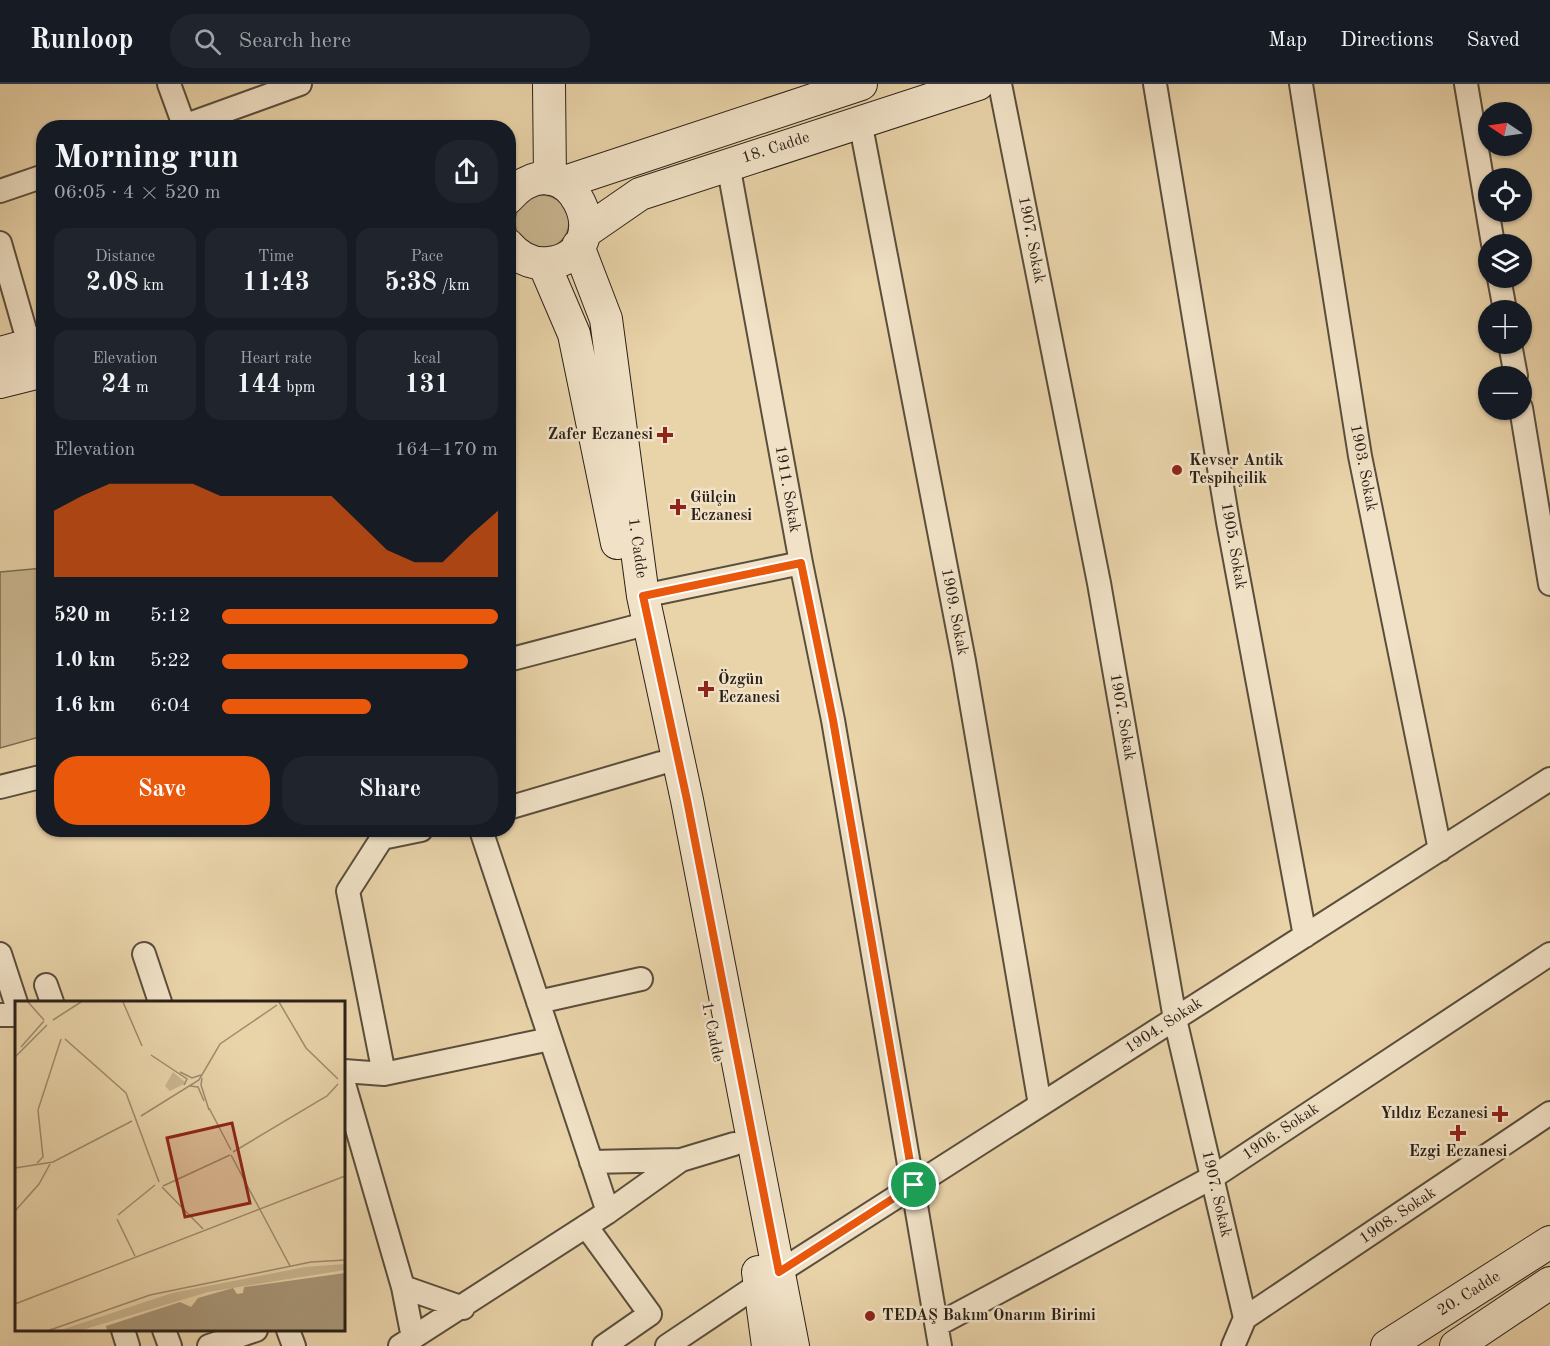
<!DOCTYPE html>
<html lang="en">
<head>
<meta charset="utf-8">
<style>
  :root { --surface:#171b24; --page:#20242c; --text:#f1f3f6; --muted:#9ea1a6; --line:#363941; --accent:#ea580c }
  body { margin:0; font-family:"Old Standard TT",serif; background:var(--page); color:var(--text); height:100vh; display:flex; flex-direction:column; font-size:22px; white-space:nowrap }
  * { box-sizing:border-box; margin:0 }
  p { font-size:20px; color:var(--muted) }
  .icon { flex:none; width:33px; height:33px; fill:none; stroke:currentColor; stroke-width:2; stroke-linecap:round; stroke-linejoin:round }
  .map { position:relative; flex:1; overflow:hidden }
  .details { position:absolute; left:36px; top:36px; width:480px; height:717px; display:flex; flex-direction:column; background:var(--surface); border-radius:24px; box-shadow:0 2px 4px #0004 }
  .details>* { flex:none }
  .needle { width:39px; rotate:283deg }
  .buttons { position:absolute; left:1478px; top:18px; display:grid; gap:12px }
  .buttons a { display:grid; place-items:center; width:54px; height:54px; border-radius:50%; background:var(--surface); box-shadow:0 2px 4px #0004; font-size:30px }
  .pin { position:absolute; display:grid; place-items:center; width:51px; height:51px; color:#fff; margin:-26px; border:3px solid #fff; border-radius:50%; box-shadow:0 2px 6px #0007 }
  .round { display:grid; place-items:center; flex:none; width:63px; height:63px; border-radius:24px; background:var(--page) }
  .overview { display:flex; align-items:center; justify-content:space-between; height:102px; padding:0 18px }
  h1 { font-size:33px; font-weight:800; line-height:45px }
  .figures { display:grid; grid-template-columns:repeat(3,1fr); gap:9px; height:102px; padding:6px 18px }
  .figures div { display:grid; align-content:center; border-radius:15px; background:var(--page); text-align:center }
  .figures b { font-size:26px; font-weight:800 }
  .figures small { font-size:16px; font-weight:400 }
  .figures p { font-size:16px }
  .chart { height:168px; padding:12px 18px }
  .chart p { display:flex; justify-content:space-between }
  .chart svg { width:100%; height:108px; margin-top:6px; fill:var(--accent); opacity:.7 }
  .action { display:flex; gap:12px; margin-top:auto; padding:12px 18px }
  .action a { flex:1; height:69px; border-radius:24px; background:var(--accent); color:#fff; font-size:24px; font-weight:800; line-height:69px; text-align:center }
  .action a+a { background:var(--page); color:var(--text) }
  ul { padding:0 18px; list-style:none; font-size:20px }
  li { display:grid; grid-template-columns:96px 72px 1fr; align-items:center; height:45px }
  li i { height:15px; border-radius:8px; background:var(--accent) }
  header { display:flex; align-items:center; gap:36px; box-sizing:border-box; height:84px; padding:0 30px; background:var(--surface); border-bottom:2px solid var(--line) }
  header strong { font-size:28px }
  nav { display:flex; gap:33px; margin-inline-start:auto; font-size:21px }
  .search { width:420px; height:54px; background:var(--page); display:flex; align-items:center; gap:15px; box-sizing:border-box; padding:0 21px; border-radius:24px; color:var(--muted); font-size:22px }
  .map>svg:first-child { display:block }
  .green { fill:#c9b590; stroke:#7a6b54; stroke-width:1.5 }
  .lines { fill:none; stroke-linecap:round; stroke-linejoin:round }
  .street-casing { stroke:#5a4e3c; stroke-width:26 }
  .secondary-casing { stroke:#2b2118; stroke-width:34 }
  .street { stroke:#f1e2c7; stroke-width:22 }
  .secondary { stroke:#f1e2c7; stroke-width:32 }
  .route-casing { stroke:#fff; stroke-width:12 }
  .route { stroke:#ea580c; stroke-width:8 }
  .poi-dot { fill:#8f2418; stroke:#f1e2c7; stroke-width:2 }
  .labels { text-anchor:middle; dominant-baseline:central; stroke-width:5; stroke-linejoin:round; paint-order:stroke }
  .street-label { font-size:16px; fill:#2b2118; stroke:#f1e2c7 }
  .poi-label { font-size:16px; font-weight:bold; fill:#2b2118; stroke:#f1e2c7; text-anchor:start }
  .inset-road { fill:none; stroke:#9d8c6f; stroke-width:1.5 }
  .view { fill:#8f2418; fill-opacity:0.15; stroke:#8f2418; stroke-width:3 }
  .inset-edge { fill:none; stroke:#2b2118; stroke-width:3 }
</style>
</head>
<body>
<header>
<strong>Runloop</strong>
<div class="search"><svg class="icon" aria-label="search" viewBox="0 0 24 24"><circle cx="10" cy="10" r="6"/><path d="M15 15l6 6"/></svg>Search here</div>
<nav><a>Map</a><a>Directions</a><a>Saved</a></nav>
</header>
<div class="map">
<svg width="1550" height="1262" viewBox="0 0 1550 1262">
  <rect width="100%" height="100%" fill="#e9d3a9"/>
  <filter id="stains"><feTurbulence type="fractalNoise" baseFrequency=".00333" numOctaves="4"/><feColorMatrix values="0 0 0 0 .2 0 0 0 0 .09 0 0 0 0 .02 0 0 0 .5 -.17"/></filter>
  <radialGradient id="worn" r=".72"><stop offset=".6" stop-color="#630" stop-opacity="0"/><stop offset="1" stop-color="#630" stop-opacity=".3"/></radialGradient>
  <path class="green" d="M515 138a27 27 0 1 1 54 0a27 27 0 1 1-54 0Z
    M 43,484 L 43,652 L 0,664 L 0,488 Z"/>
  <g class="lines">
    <defs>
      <path id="street" d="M 169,0 L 185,44
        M 1000,0 L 1099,499 L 1175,935 L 1245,1234 L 1233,1262
        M 1155,0 L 1228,438 L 1305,852
        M 1301,0 L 1360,372 L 1440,766
        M 1466,0 L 1493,160
        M 860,37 L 964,577 L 1040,1021
        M 178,44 L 300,0
        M 728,80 L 801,479 L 833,636 L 940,1262
        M 0,107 L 44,92
        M 0,159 L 29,260
        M 1499,194 L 1505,226
        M 1510,260 L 1516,292
        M 1521,324 L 1550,500
        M 643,512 L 801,479
        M 508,576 L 634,543
        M 0,703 L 44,692
        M 508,724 L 661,679
        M 481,746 L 608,1128
        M 0,870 L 16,919
        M 144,870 L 160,918
        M 46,901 L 52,918
        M 538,918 L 641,895
        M 0,931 L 16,931
        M 344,987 L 384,990 L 550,955
        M 384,990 L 348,807 L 382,754 L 421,746
        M 344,1000 L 403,1203 L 413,1254
        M 591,1078 L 681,1076
        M 586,1142 L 650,1230 L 604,1262
        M 779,1188 L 1550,695
        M 403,1203 L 463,1224
        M 1245,1234 L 1550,1029
        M 937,1241 L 1213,1093 L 1550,870
        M 123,1246 L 128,1262
        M 164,1246 L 170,1262
        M 288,1246 L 294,1262
        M 209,1262 L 256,1246
        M 400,1262 L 608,1128 L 681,1076 L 734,1060
        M 667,1262 L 761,1199"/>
      <path id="secondary" d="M 549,0 L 550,95
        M 562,99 L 861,0
        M 508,114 C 568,47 624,170 549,179 C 532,181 519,174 508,161
        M 585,148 L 640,110 L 978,0
        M 578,162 L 606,235 L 643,512 L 687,716 L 793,1262
        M 544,180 L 574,250 L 617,459
        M 0,269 L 44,257
        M 0,298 L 44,287
        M 758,1188 L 768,1262
        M 1387,1262 L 1550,1158
        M 1456,1262 L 1550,1199"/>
    </defs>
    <use href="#street" class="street-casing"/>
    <use href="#secondary" class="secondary-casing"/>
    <use href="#street" class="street"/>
    <use href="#secondary" class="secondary"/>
  </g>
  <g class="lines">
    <defs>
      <path id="route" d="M 801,479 L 833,636 L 914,1101 L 779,1188 L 687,716 L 643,512 Z"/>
    </defs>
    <use href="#route" class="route-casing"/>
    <use href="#route" class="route"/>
  </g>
  <g class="poi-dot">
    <path d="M662 342h6v6h6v6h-6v6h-6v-6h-6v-6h6z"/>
    <circle cx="1177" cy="386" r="6"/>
    <path d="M675 414h6v6h6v6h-6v6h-6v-6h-6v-6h6z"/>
    <path d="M703 596h6v6h6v6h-6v6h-6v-6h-6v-6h6z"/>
    <path d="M1497 1021h6v6h6v6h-6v6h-6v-6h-6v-6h6z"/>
    <path d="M1455 1040h6v6h6v6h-6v6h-6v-6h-6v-6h6z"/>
    <circle cx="870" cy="1232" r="6"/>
  </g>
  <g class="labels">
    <g class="street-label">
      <text transform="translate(776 64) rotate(-18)">18. Cadde</text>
      <text transform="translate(1031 156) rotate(79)">1907. Sokak</text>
      <text transform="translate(1363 384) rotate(79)">1903. Sokak</text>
      <text transform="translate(787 405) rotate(80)">1911. Sokak</text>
      <text transform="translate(1233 462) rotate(80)">1905. Sokak</text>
      <text transform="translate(637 464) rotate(82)">1. Cadde</text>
      <text transform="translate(954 528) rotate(79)">1909. Sokak</text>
      <text transform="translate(1122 633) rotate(80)">1907. Sokak</text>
      <text transform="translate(1164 942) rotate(-33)">1904. Sokak</text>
      <text transform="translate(712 948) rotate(79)">1. Cadde</text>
      <text transform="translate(1281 1048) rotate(-34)">1906. Sokak</text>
      <text transform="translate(1216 1110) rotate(77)">1907. Sokak</text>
      <text transform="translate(1398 1132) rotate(-34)">1908. Sokak</text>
      <text transform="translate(1469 1210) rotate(-32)">20. Cadde</text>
    </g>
    <g class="poi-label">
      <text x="653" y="351" text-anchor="end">Zafer Eczanesi</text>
      <text x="1189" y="377">Kevser Antik<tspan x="1189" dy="18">Tespihçilik</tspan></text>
      <text x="690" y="414">Gülçin<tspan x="690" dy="18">Eczanesi</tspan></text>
      <text x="718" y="596">Özgün<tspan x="718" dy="18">Eczanesi</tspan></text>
      <text x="1488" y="1030" text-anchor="end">Yıldız Eczanesi</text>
      <text x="1458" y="1068" text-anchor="middle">Ezgi Eczanesi</text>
      <text x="882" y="1232">TEDAŞ Bakım Onarım Birimi</text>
    </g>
  </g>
  <g transform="translate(15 917)">
    <rect width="330" height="330" fill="#e9d3a9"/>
    <path d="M 158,71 L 171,82 L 155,90 L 150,85 ZM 330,263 L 330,269 L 193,291 L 67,329 L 46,329 L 157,292 L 290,266 Z" fill="#c9b590"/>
    <path d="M 330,272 L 330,329 L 92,329 L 91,325 L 165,301 L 176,306 L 183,297 L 218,287 L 222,293 L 228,292 L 229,286 L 237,285 Z" fill="#a89678"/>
    <path class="inset-road" d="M 13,1 L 29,19M 108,1 L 127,45M 264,1 L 291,47 L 323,78M 38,19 L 66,1M 50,38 L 111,92 L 144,181M 6,46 L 29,20M 136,54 L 172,78 L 169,84M 0,56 L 32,24M 165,71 L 177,77 L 186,74M 187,77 L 186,84 L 194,109M 175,85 L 183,86 L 189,100M 194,107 L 216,149M 126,115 L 184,79 L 205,43 L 262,4M 218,151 L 312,95 L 323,83M 216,154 L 275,265M 22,162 L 28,156 L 23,109 L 46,38M 0,167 L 38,161 L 117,120M 148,185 L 215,154M 147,186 L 188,228M 0,210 L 24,183 L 35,163M 103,214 L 140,184M 102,218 L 120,255M 0,303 L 330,175M 35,329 L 135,294 L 296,261 L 330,259"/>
    <path class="view" d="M 217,122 L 235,202 L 170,216 L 152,137 Z"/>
    <rect width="330" height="330" class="inset-edge"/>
  </g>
  <rect width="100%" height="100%" filter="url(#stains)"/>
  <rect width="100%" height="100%" fill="url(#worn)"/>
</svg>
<div class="buttons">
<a><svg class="needle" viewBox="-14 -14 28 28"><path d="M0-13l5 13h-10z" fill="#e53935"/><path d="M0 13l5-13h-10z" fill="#9ea1a6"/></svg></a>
<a><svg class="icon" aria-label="locate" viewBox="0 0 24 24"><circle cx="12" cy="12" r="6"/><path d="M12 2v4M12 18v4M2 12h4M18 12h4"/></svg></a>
<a><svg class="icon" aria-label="layers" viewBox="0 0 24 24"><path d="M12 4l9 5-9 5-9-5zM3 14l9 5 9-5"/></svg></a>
<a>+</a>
<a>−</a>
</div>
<div class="pin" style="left:914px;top:1101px;background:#1e9e55"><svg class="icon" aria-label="arrive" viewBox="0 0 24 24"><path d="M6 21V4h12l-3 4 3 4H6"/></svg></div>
<section class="details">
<div class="overview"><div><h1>Morning run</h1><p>06:05 · 4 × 520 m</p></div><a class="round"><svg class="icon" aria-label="share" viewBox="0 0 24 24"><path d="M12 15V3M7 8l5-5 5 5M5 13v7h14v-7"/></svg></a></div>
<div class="figures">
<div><p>Distance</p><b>2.08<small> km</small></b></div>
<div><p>Time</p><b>11:43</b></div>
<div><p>Pace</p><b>5:38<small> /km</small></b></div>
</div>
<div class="figures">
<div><p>Elevation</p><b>24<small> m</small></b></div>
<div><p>Heart rate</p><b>144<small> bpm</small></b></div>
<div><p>kcal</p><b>131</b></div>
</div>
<div class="chart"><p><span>Elevation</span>164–170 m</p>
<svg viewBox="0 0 160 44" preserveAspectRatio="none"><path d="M0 44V17L10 11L20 6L30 6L40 6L50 6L60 11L70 11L80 11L90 11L100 11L110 22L120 33L130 38L140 38L150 27L160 17V44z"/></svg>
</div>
<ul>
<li><b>520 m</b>5:12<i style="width:100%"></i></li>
<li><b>1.0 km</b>5:22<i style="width:89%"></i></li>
<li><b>1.6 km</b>6:04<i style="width:54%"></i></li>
</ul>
<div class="action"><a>Save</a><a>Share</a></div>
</section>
</div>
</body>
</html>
